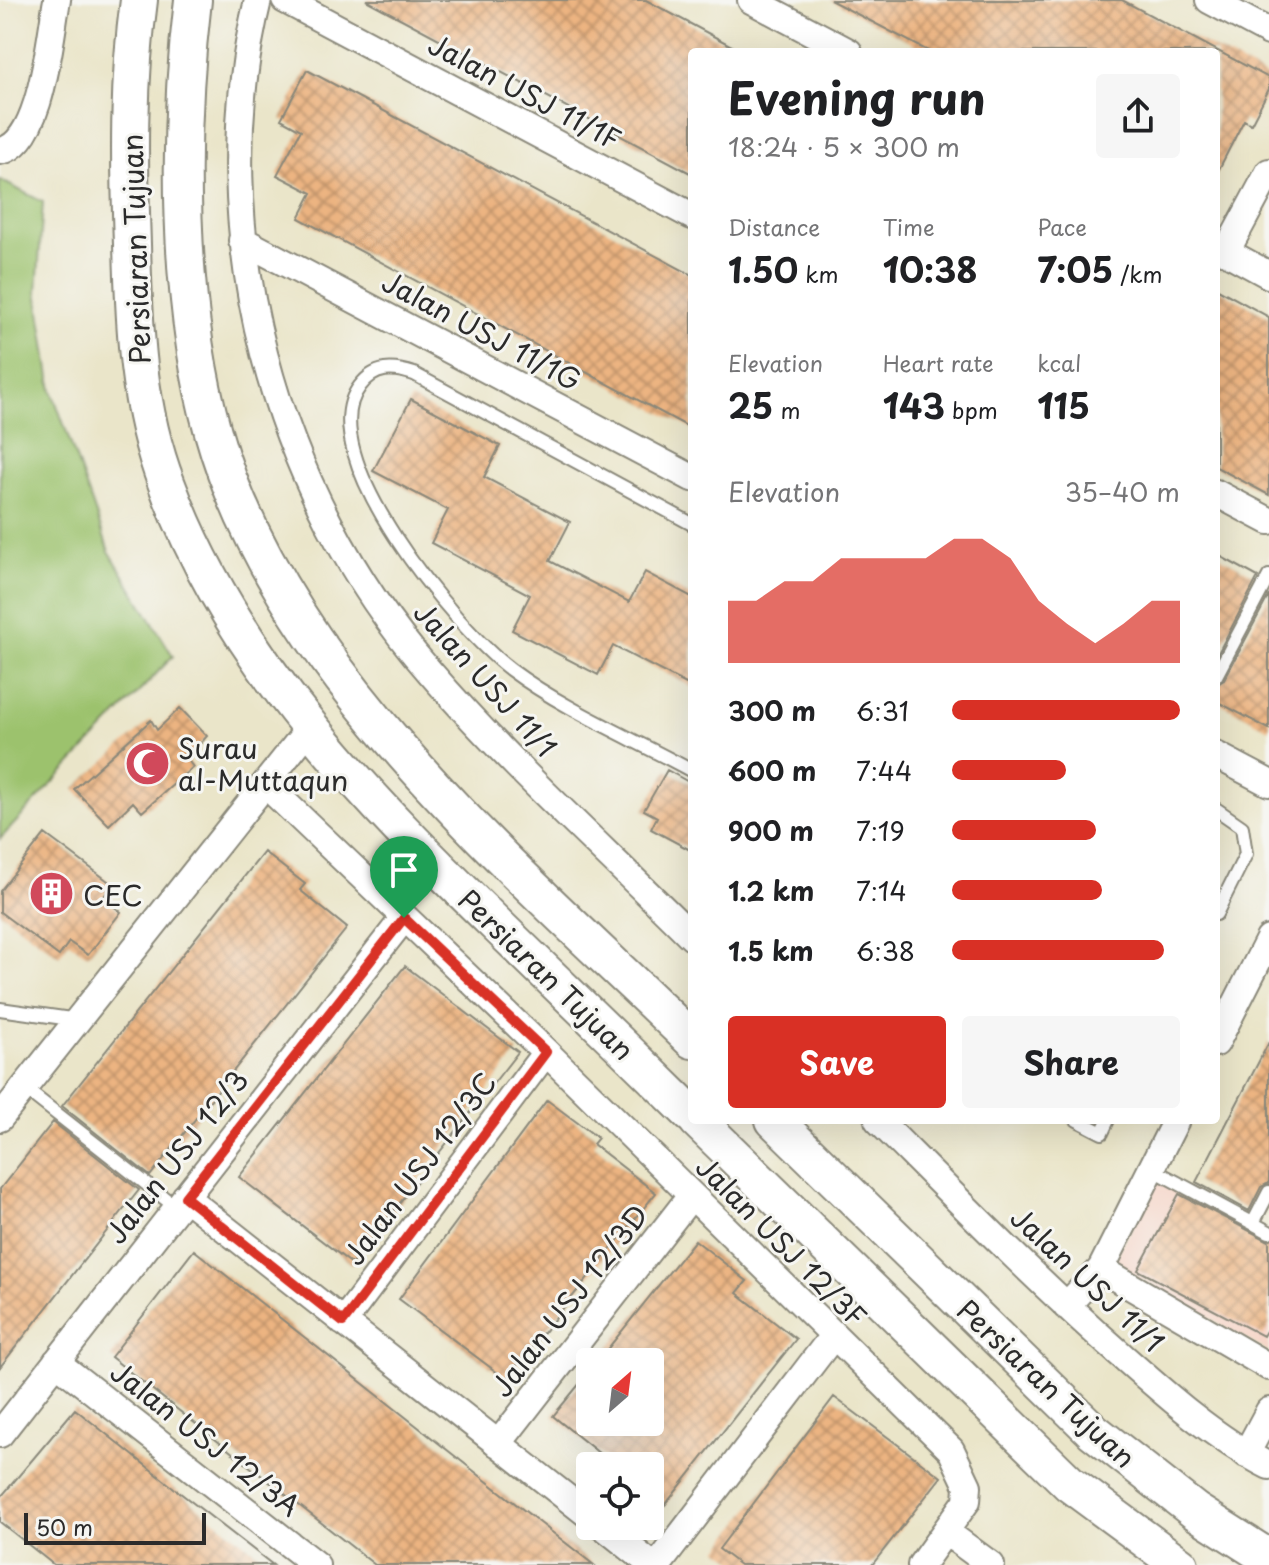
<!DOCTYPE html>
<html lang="en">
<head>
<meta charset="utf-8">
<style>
  :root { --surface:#fff; --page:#f6f6f6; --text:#202124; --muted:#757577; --accent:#d93025 }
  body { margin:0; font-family:"Playpen Sans",sans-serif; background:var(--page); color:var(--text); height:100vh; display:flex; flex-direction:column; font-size:30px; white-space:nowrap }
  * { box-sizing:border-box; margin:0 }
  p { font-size:26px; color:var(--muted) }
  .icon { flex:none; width:44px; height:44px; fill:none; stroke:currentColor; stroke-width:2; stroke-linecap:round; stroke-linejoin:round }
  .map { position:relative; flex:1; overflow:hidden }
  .panel { position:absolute; left:688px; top:48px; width:532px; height:1076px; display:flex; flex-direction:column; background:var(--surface); border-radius:8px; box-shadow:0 8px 32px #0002 }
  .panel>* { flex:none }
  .needle { width:52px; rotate:28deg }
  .fabs { position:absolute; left:576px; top:1348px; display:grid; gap:16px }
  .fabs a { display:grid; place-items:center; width:88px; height:88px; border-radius:8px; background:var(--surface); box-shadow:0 8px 32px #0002; font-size:40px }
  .scale { position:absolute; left:24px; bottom:20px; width:182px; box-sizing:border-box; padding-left:8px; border:4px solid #2b2b2b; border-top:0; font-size:22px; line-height:28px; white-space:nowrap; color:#2b2b2b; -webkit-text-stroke:6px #f6f6f2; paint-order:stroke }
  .pin { position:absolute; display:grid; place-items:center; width:68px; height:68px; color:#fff; margin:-82px -34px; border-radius:50% 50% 50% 0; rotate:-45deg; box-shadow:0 0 8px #0007 }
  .pin .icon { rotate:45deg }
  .round { display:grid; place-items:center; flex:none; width:84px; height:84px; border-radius:8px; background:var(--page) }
  .summary { display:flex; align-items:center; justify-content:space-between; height:136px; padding:0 40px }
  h1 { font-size:44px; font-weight:700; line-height:60px }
  .metrics { display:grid; grid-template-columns:repeat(3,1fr); gap:12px; height:136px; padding:8px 40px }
  .metrics div { display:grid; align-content:center }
  .metrics b { font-size:34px; font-weight:700 }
  .metrics small { font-size:22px; font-weight:400 }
  .metrics p { font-size:22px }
  .chart { height:224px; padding:16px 40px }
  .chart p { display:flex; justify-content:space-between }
  .chart svg { width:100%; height:144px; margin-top:8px; fill:var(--accent); opacity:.7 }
  .button { display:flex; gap:16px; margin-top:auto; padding:16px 40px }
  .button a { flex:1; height:92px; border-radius:8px; background:var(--accent); color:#fff; font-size:32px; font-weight:700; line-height:92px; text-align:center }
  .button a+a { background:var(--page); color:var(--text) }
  ul { padding:0 40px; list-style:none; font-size:26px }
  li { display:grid; grid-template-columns:128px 96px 1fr; align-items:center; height:60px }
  li i { height:20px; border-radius:10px; background:var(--accent) }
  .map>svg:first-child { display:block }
  .built { fill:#f6d2c4 }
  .pitch { fill:#9cc26d; stroke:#64764c; stroke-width:2 }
  .building { fill:url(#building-cross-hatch) }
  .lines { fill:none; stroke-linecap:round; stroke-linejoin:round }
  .service-casing { stroke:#8a887a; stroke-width:16 }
  .minor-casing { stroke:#8a887a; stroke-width:30 }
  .secondary-casing { stroke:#8a887a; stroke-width:40 }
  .service { stroke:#fff; stroke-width:12 }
  .minor { stroke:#fff; stroke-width:26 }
  .secondary { stroke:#fff; stroke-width:36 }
  .route-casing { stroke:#fff; stroke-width:16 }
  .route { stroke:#d93025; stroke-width:10 }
  .labels { text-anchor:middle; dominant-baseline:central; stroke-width:6; stroke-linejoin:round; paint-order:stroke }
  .street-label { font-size:28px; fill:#2b2b2b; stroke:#f6f6f2 }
  .poi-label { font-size:28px; fill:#2b2b2b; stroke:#f6f6f2; text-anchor:start }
</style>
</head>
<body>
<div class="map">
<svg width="1269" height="1565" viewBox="0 0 1269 1565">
  <defs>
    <pattern id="building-cross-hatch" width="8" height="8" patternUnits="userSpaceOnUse" patternTransform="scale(2)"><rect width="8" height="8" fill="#ecb481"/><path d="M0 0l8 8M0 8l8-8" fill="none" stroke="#bf936a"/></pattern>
  </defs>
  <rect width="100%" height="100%" fill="#f6f6f2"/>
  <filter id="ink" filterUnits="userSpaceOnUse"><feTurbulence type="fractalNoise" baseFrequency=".0125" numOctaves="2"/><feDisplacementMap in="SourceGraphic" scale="16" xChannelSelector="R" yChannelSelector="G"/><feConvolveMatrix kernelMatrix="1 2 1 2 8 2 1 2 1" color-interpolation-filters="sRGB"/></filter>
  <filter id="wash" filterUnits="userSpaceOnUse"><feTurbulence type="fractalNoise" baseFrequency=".006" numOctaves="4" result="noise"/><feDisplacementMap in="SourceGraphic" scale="32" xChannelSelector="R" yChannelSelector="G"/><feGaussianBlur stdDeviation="1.8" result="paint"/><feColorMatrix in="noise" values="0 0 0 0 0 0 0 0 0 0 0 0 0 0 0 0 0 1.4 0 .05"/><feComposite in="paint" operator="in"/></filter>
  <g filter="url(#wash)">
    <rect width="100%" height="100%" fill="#eae5c9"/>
    <path class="built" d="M 1158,1180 L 1269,1239 L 1269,1352 L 1113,1263 Z"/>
    <path class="pitch" d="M 0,180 L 43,202 L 37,291 L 52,391 L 109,551 L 173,656 L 0,839 Z"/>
    <g id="blocks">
      <path class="building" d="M 366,0 L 646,0 L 743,52 L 692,52 L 692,174 Z
        M 830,0 L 1122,0 L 1269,78 L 1269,89 L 1251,124 L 1244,120 L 1216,175 L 1216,52 L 930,52 Z
        M 307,70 L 692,275 L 692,429 L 299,218 L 312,193 L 277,175 L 301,130 L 281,119 Z
        M 1216,288 L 1269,317 L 1269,495 L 1216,467 Z
        M 411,399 L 500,446 L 484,477 L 570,522 L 550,561 L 629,602 L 645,572 L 692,597 L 692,687 L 613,646 L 598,675 L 512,630 L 530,595 L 431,543 L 448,510 L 373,471 Z
        M 1216,554 L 1258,577 L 1216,657 Z
        M 1269,595 L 1269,729 L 1216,701 L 1216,685 L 1224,680 Z
        M 180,708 L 207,736 L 187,759 L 193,767 L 142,812 L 133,802 L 109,825 L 74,789 L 151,720 L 157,730 Z
        M 667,770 L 692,784 L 692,851 L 651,829 L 657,817 L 644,810 Z
        M 45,834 L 112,884 L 103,898 L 121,912 L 88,955 L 69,942 L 59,956 L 0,912 L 0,891 Z
        M 264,852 L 305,884 L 300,890 L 347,928 L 150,1176 L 62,1106 Z
        M 405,966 L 518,1052 L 352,1264 L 239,1177 Z
        M 1269,1042 L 1269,1183 L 1261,1187 L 1249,1211 L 1196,1182 Z
        M 547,1100 L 598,1138 L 593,1144 L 656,1193 L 506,1379 L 399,1299 Z
        M 53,1122 L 139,1190 L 0,1367 L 0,1189 Z
        M 1179,1194 L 1269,1241 L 1269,1326 L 1263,1336 L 1138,1270 Z
        M 695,1240 L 747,1281 L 737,1293 L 796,1339 L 665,1505 L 650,1494 L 650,1466 L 615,1466 L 553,1416 L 590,1371 L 590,1422 L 650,1422 L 650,1362 L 597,1362 Z
        M 194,1250 L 484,1479 L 594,1565 L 375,1565 L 300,1506 L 111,1357 Z
        M 834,1397 L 941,1477 L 872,1565 L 740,1565 L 719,1549 Z
        M 75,1409 L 179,1492 L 273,1565 L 54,1565 L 0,1522 L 0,1498 Z"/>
    </g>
  </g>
  <g filter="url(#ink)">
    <use href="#blocks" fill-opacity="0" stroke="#8a887a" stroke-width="2"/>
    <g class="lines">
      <defs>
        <path id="service" d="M 692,524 L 414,374 C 393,367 375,366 360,386 C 308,452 457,630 511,670 C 565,710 632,738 692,771
          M 1216,676 L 1269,576
          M 1216,809 L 1242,827 L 1246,854 L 1216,914
          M 0,1009 L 78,1020
          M 24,1088 L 177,1208
          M 1077,1120 L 1102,1133 L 1108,1120
          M 1152,1169 L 1269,1232
          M 1253,1223 L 1269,1192"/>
        <path id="minor" d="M 258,0 C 202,230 274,493 429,671 C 510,765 604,849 692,937
          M 285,0 L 692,216
          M 751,0 L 849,52
          M 1209,0 L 1269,32
          M 0,151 C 42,145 50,35 57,0
          M 242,240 L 692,478
          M 1216,246 L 1269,275
          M 1226,252 L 1269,172
          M 1216,493 L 1269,521
          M 1216,755 L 1269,783
          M 265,784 L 546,1052 L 951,1450 L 968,1486 L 967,1501 L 921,1565
          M 1216,1043 L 1269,939
          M 0,1118 L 311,726
          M 878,1120 C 957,1199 1035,1279 1119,1353 C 1165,1394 1214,1438 1269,1466
          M 185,1197 L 590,1516
          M 1101,1269 L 1269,1367
          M 1066,1306 L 1101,1269 L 1176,1120
          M 343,1322 L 546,1052
          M 56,1362 L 316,1565
          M 0,1434 L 404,918
          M 498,1444 L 691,1196
          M 1246,1454 L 1269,1411
          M 603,1526 L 652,1565
          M 946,1532 L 991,1565
          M 658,1565 L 833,1336"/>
        <path id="secondary" d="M 139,0 C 128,81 129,162 132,244 C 134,325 137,408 167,485 C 233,663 369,801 502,930 C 566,992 629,1053 692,1115
          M 193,0 C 177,132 177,303 213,432 C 280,674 518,871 692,1040
          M 697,1120 L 1070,1484 L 1180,1565
          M 774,1120 L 1093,1431 L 1195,1511 L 1269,1558"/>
      </defs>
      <use href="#service" class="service-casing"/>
      <use href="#minor" class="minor-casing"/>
      <use href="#secondary" class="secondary-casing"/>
      <use href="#service" class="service"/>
      <use href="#minor" class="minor"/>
      <use href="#secondary" class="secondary"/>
    </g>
  </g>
  <g class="lines" filter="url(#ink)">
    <defs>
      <path id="route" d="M 404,918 L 546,1052 L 343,1322 L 185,1197 Z"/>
    </defs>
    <use href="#route" class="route-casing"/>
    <use href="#route" class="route"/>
  </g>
  <defs>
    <symbol id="mosque-disc" viewBox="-11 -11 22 22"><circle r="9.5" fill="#d1495b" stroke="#f6f6f2"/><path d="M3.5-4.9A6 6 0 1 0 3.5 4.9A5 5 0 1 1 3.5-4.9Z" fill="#fff"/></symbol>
    <symbol id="building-disc" viewBox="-11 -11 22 22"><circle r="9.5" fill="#d1495b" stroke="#f6f6f2"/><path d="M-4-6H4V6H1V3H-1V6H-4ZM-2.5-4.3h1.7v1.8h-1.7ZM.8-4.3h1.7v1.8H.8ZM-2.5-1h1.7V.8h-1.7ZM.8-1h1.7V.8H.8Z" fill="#fff"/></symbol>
  </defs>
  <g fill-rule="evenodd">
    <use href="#mosque-disc" x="122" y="738" width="51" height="51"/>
    <use href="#building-disc" x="26" y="868" width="51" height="51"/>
  </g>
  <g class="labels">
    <g class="street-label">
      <text transform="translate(525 91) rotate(28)">Jalan USJ 11/1F</text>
      <text transform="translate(135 249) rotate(-92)">Persiaran Tujuan</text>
      <text transform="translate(482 330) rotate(28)">Jalan USJ 11/1G</text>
      <text transform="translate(486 679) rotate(48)">Jalan USJ 11/1</text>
      <text transform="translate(547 974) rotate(44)">Persiaran Tujuan</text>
      <text transform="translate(176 1156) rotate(-52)">Jalan USJ 12/3</text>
      <text transform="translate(419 1168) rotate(-53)">Jalan USJ 12/3C</text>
      <text transform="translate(782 1241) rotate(45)">Jalan USJ 12/3F</text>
      <text transform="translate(1088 1279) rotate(43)">Jalan USJ 11/1</text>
      <text transform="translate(569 1300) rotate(-52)">Jalan USJ 12/3D</text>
      <text transform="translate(1047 1383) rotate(43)">Persiaran Tujuan</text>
      <text transform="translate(206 1438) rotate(38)">Jalan USJ 12/3A</text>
    </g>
    <g class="poi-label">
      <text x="178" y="747">Surau<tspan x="178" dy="32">al-Muttaqun</tspan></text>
      <text x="83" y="894">CEC</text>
    </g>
  </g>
</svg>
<div class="fabs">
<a><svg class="needle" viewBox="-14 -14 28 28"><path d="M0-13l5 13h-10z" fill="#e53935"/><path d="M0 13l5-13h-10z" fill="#757577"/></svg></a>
<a><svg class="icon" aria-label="locate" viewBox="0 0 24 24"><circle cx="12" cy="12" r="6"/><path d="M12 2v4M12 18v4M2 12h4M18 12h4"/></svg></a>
</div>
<div class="scale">50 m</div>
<div class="pin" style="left:404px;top:918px;background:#1e9e55"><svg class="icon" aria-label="arrive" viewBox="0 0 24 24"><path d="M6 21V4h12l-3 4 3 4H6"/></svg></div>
<section class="panel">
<div class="summary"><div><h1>Evening run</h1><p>18:24 · 5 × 300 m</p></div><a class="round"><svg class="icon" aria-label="share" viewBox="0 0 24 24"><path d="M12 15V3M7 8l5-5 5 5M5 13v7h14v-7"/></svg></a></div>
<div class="metrics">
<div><p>Distance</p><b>1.50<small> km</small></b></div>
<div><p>Time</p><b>10:38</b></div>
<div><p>Pace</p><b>7:05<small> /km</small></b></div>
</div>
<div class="metrics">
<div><p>Elevation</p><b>25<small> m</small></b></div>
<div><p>Heart rate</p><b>143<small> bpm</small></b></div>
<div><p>kcal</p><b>115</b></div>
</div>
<div class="chart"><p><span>Elevation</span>35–40 m</p>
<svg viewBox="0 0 160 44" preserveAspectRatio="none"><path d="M0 44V25L10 25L20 19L30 19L40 12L50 12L60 12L70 12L80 6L90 6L100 12L110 25L120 32L130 38L140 32L150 25L160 25V44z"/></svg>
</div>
<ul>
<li><b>300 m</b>6:31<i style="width:100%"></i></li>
<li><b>600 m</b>7:44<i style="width:50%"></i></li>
<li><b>900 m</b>7:19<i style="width:63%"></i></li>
<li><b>1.2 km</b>7:14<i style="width:66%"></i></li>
<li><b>1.5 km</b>6:38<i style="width:93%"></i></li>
</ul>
<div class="button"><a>Save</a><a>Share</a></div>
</section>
</div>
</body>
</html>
